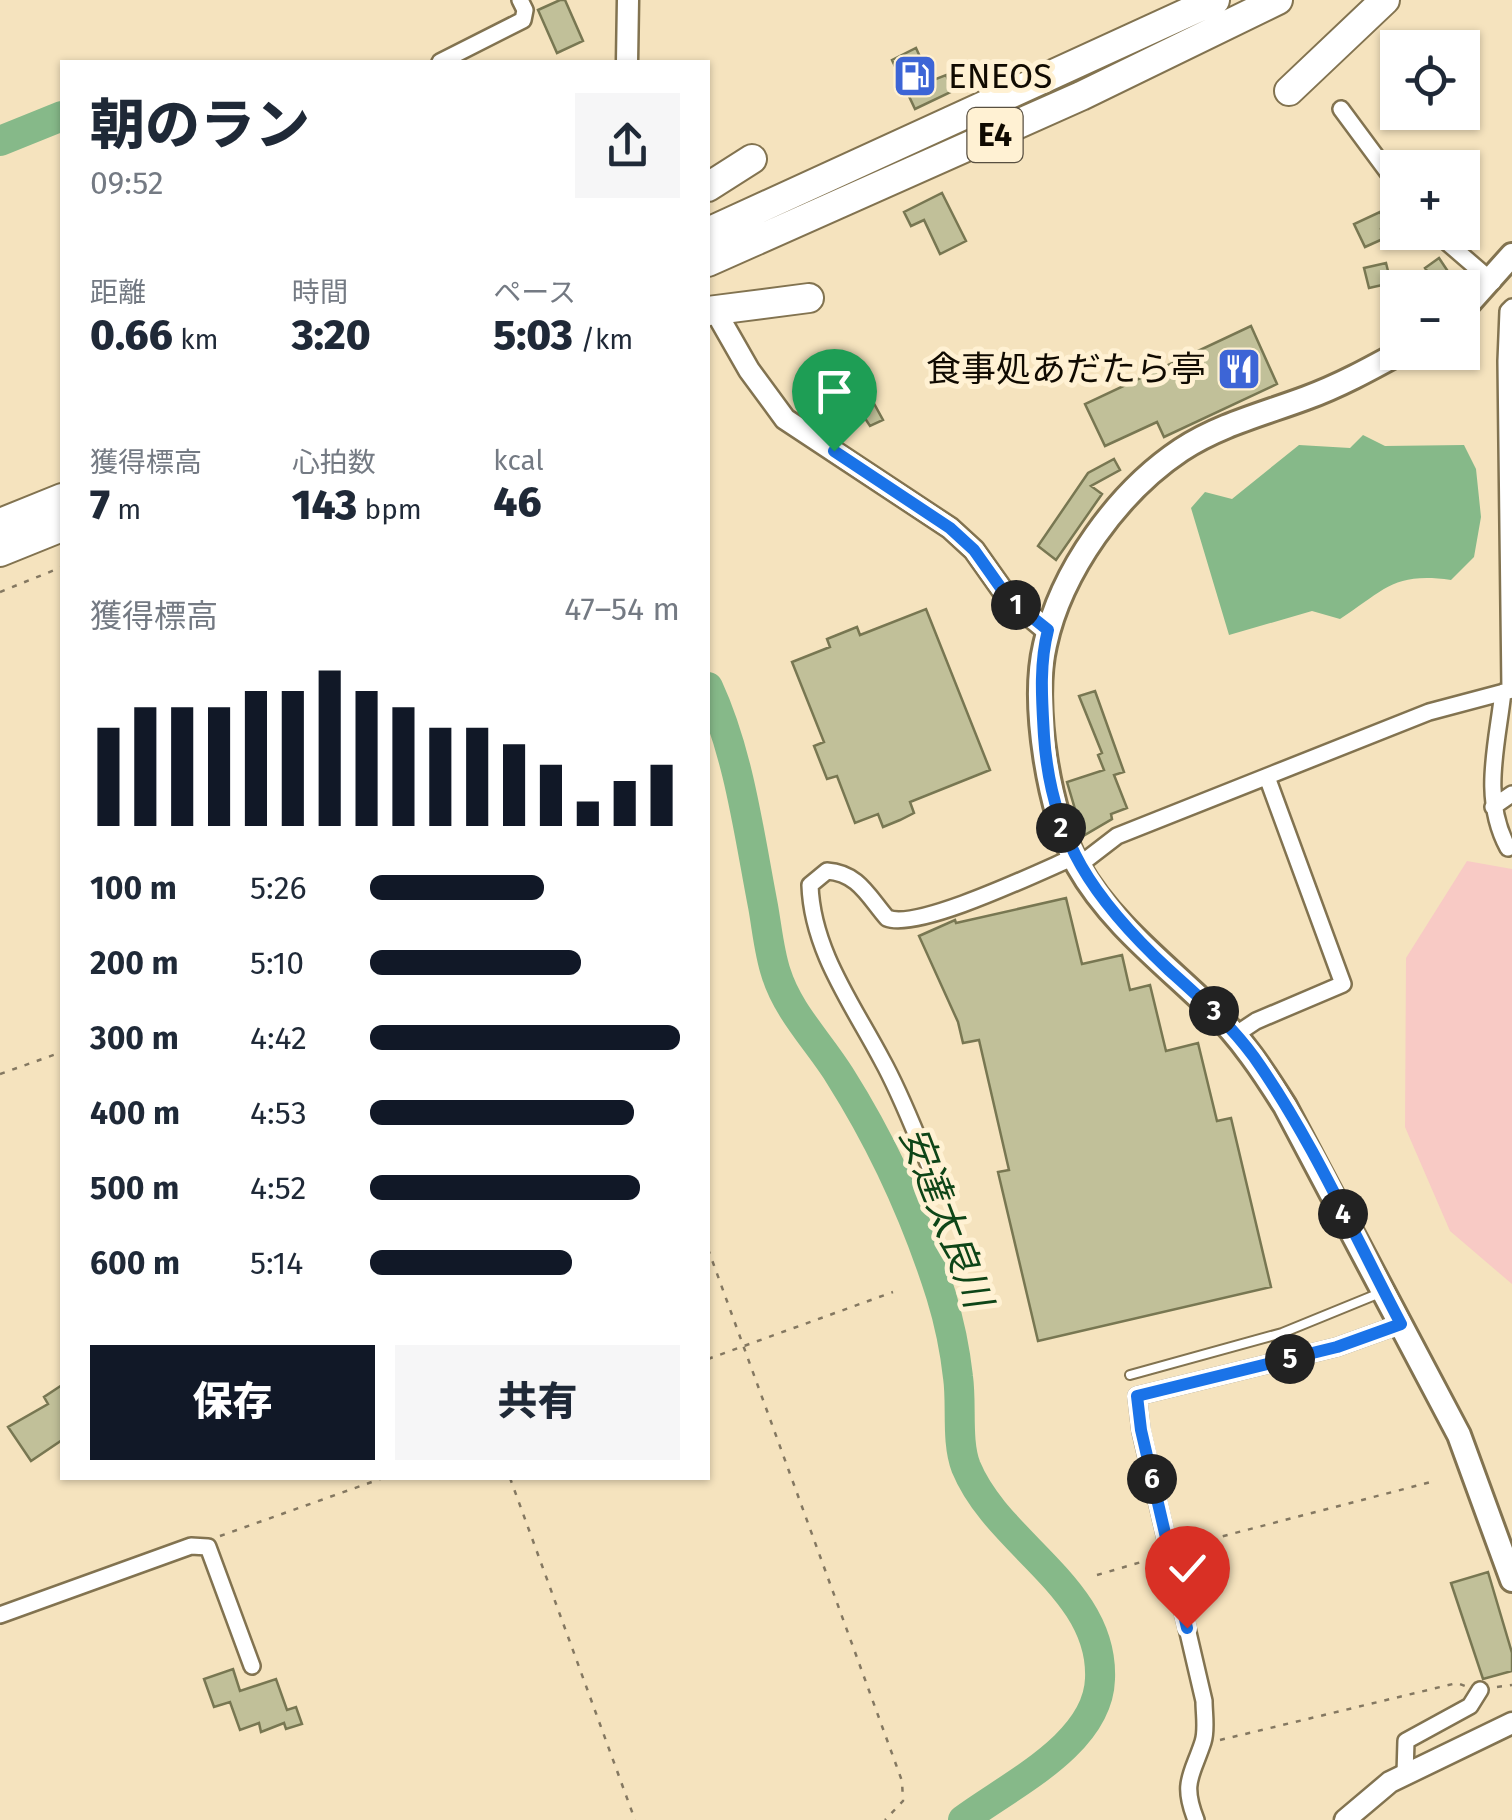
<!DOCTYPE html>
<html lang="ja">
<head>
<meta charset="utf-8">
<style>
  :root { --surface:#fff; --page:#f6f6f7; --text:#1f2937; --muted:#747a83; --accent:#111827 }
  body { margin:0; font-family:"Fira Sans","Noto Sans JP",sans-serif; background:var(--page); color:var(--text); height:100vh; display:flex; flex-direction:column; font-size:38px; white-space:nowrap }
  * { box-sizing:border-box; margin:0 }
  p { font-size:32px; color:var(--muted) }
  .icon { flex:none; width:55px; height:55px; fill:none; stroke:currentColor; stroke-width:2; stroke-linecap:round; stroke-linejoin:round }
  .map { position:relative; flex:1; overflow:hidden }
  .sheet { position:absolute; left:60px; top:60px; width:650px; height:1420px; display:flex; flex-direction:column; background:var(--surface); border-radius:0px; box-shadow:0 2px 8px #0004 }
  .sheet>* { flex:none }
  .tools { position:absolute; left:1380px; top:30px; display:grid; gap:20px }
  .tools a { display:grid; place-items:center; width:100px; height:100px; border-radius:0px; background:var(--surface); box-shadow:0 2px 8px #0004; font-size:50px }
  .pin { position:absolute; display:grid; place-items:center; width:85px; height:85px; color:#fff; margin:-102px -42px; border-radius:50% 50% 50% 0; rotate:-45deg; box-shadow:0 0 10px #0007 }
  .pin .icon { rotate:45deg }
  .km { position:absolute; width:50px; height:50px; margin:-25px; border-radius:50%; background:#222; color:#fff; font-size:28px; line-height:50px; text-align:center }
  .round { display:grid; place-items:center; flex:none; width:105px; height:105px; border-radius:0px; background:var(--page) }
  .head { display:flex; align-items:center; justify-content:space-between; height:170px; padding:0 30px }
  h1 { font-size:55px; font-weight:800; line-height:75px }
  .metrics { display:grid; grid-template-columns:repeat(3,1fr); gap:15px; height:170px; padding:10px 30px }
  .metrics div { display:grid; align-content:center }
  .metrics b { font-size:42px; font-weight:800 }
  .metrics small { font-size:28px; font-weight:400 }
  .metrics p { font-size:28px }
  .chart { height:280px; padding:20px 30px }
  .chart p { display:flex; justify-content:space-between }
  .chart svg { width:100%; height:180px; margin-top:10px; stroke:var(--accent); stroke-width:6 }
  .cta { display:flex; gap:20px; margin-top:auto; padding:20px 30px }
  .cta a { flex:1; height:115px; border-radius:0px; background:var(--accent); color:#fff; font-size:40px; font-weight:800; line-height:115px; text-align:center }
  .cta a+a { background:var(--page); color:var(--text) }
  ul { padding:0 30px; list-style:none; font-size:32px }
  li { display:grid; grid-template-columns:160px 120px 1fr; align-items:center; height:75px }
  li i { height:25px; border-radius:12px; background:var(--accent) }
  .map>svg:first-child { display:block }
  .green { fill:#f8cac5 }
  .water { fill:#86b989 }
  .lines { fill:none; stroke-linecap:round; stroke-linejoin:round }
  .river { stroke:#86b989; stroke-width:30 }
  .building { fill:#c1c099; stroke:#787752; stroke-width:2.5 }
  .service-casing { stroke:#827350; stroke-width:12 }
  .minor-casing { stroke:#827350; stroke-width:20 }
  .tertiary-casing { stroke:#827350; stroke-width:25 }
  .secondary-casing { stroke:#827350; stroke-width:28 }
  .motorway-casing { stroke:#827350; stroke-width:32 }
  .path { stroke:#847861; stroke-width:2.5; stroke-dasharray:5 8; stroke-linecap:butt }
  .service { stroke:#fff; stroke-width:8 }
  .minor { stroke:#fff; stroke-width:15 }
  .tertiary { stroke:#fff; stroke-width:20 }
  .secondary { stroke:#fff; stroke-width:22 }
  .motorway { stroke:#fff; stroke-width:28 }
  .route-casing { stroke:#fff; stroke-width:20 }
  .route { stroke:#1a73e8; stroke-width:12 }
  .labels { text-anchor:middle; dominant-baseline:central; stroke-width:10; stroke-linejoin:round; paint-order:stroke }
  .shield { fill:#fff1d3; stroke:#584f40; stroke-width:2.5 }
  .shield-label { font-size:32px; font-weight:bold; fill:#100a01 }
  .poi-label { font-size:35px; fill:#100a01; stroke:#fff1d3; text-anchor:start }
  .water-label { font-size:38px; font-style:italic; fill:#0e4517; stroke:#fff1d3 }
</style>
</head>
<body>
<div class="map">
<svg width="1512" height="1820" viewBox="0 0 1512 1820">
  <rect width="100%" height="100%" fill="#f5e3be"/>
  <path class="green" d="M 1467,861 L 1512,869 L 1512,1284 L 1450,1231 L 1405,1127 L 1406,958 Z"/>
  <path class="water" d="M 1363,435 L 1385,446 L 1464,445 L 1476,469 L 1481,517 L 1474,557 L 1451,580 C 1393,572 1385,590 1340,619 L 1312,611 L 1229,635 L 1191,508 L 1205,492 L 1232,499 L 1299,445 L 1350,448 Z"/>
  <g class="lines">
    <path class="river" d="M 0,141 L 62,116
      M 708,687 C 739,754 749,834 763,906 C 767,928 769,952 776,973 C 788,1012 819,1042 840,1076 C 883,1144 917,1219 941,1295 C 949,1321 955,1350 958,1377 C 962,1405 956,1441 966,1467 C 998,1545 1104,1588 1100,1679 C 1098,1744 1010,1785 963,1820"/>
  </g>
  <path class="building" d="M 560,0 L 565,0 L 583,41 L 557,53 L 538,10 Z
    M 916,48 L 931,81 L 946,75 L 953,91 L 915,109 L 892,60 Z
    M 942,193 L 966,241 L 940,254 L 924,220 L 911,226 L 904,212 Z
    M 1380,212 L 1387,226 L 1381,229 L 1385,238 L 1365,247 L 1354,224 Z
    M 1439,258 L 1459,288 L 1432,288 L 1423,274 L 1427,271 L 1425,268 Z
    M 1386,263 L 1391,283 L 1369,288 L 1364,268 Z
    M 1251,326 L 1277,384 L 1164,437 L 1157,422 L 1105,446 L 1085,404 Z
    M 866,389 L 883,420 L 870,426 L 851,397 Z
    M 1114,459 L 1120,470 L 1091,486 L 1102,494 L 1056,560 L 1038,546 L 1088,473 Z
    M 926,609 L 990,770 L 910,802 L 914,813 L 900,820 L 883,827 L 878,814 L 855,823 L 837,776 L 827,779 L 814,746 L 824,742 L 792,662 L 830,647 L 827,639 L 857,627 L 860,635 Z
    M 1095,691 L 1124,772 L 1114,775 L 1127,808 L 1111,814 L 1112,819 L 1083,836 L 1067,782 L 1104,770 L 1098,755 L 1102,753 L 1079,696 Z
    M 1066,898 L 1082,964 L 1122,955 L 1130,990 L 1150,985 L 1166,1051 L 1198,1043 L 1217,1121 L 1231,1118 L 1271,1287 L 1038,1341 L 998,1172 L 1009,1170 L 979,1040 L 963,1043 L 958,1022 L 919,936 L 955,920 L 956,923 Z
    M 62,1385 L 62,1440 L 31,1461 L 8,1427 L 48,1404 L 44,1397 Z
    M 1488,1572 L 1512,1653 L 1512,1671 L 1483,1679 L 1451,1583 Z
    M 233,1669 L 240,1691 L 276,1679 L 287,1710 L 296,1707 L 302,1724 L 286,1729 L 284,1723 L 261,1732 L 259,1723 L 240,1730 L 230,1702 L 214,1707 L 204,1679 Z"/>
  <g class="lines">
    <defs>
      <path id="service" d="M 1130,1375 L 1282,1333 L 1380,1293"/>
      <path id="minor" d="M 440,62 L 523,20 L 525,10 L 520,0
        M 1341,109 L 1398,186
        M 1435,232 L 1493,282
        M 1510,690 L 1506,361 L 1508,311 L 1512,307
        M 1503,692 C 1497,746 1481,798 1508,848
        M 1493,807 L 1512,794
        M 1078,866 L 1117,836 L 1429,712 L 1512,690
        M 1235,1035 L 1256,1021 L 1343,984 L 1267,777
        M 932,1172 C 916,1135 902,1096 882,1060 C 853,1005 812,950 810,885 L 827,871 C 858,873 868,896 887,918 C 917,931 1039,872 1074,857
        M 0,1615 L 191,1546 L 208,1547 L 252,1666
        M 1405,1774 L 1406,1741 L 1470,1706 L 1480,1690
        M 1196,1820 C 1181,1782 1192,1776 1203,1742 C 1207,1730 1204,1714 1204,1701 L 1141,1431 L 1137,1396 L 1337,1347 L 1401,1324"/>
      <path id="tertiary" d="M 627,62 L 628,0
        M 721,321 L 749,370 L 785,419 L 950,528 L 974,550 L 1008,598 L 1048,631
        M 1345,1820 L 1390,1782 L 1512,1723"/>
      <path id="secondary" d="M 1462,311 L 1512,255
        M 1401,352 C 1370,369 1339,386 1306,398 C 1263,414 1219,425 1181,450 C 1118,492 1061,571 1045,645 C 1031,704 1049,814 1078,866 C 1110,923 1166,965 1212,1010 C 1241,1038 1263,1071 1285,1106 L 1459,1435 L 1512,1580"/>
      <path id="motorway" d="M 1289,91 L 1385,0
        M 708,187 L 752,159
        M 708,232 L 1215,0
        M 708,262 L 1081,96 L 1278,0
        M 708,311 L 809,298
        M 0,523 L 62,498
        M 0,552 L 62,527"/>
    </defs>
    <use href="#service" class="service-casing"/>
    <use href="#minor" class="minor-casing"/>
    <use href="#tertiary" class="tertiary-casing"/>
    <use href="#secondary" class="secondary-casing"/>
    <use href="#motorway" class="motorway-casing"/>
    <path class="path" d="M 0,592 L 62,567
      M 0,1074 L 62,1052
      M 708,1249 L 902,1781 L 903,1801 L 885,1820
      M 708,1359 L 893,1292
      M 510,1478 L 635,1820
      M 220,1536 L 383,1478
      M 1185,1546 L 1431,1482
      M 1097,1575 L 1155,1558
      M 1497,1687 L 1512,1685
      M 1220,1740 L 1457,1683 L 1465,1686"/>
    <use href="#service" class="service"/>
    <use href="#minor" class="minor"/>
    <use href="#tertiary" class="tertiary"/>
    <use href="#secondary" class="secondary"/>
    <use href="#motorway" class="motorway"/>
  </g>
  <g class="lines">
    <defs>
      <path id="route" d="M 834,451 L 950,528 L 974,550 L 1008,598 L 1048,630 C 1039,665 1042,701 1044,736 C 1051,840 1095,901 1169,970 C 1199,997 1230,1024 1254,1057 C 1312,1139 1354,1235 1401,1324 L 1337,1347 L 1137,1396 L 1141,1430 L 1187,1628"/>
    </defs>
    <use href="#route" class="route-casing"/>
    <use href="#route" class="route"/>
  </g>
  <defs>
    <symbol id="fuel-square" viewBox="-11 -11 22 22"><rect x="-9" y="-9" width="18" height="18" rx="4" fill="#3d65d6" stroke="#fff1d3"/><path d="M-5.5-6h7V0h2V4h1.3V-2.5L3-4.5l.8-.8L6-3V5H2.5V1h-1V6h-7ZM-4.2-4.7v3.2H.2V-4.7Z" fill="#fff"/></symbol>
    <symbol id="restaurant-square" viewBox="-11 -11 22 22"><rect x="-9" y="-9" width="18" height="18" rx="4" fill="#3d65d6" stroke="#fff1d3"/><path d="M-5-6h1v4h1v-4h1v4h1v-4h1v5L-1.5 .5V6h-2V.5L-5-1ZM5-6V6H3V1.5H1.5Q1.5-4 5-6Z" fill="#fff"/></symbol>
  </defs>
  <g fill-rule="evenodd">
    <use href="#fuel-square" x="890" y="51" width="50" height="50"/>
    <use href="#restaurant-square" x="1214" y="344" width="50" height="50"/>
  </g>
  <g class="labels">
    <rect class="shield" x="967.5" y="108" width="55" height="54" rx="8"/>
    <g class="shield-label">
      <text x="995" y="135">E4</text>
    </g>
    <g class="poi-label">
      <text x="948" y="76">ENEOS</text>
      <text x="1206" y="369" text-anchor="end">食事処あだたら亭</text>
    </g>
    <g class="water-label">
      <text transform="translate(946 1217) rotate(69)">安達太良川</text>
    </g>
  </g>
</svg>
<div class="tools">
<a><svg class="icon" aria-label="locate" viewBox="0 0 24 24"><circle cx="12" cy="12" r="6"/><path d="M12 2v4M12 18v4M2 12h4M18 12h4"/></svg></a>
<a>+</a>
<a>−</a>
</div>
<div class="pin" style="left:834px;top:451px;background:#1e9e55"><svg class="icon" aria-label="arrive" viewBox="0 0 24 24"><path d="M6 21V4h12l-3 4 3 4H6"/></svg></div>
<div class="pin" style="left:1187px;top:1628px;background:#d93025"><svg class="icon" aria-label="check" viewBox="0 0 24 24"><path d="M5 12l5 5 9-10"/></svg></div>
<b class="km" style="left:1016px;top:605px">1</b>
<b class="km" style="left:1061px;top:828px">2</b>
<b class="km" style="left:1214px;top:1011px">3</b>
<b class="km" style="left:1343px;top:1214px">4</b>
<b class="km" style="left:1290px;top:1359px">5</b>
<b class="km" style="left:1152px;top:1479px">6</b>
<section class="sheet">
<div class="head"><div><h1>朝のラン</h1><p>09:52</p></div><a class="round"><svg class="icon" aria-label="share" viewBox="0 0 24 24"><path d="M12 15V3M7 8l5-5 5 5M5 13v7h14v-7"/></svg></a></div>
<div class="metrics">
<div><p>距離</p><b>0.66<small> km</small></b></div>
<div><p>時間</p><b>3:20</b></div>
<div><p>ペース</p><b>5:03<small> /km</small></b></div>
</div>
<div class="metrics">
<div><p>獲得標高</p><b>7<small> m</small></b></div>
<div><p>心拍数</p><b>143<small> bpm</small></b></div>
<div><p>kcal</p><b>46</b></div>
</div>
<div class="chart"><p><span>獲得標高</span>47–54 m</p>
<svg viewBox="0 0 160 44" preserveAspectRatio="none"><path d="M5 44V20M15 44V15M25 44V15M35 44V15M45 44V11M55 44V11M65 44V6M75 44V11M85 44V15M95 44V20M105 44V20M115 44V24M125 44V29M135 44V38M145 44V33M155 44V29"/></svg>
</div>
<ul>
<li><b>100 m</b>5:26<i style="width:56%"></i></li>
<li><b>200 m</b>5:10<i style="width:68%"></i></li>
<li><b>300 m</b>4:42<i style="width:100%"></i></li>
<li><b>400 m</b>4:53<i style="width:85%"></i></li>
<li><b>500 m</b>4:52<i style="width:87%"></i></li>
<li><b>600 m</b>5:14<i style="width:65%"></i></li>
</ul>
<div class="cta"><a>保存</a><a>共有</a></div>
</section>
</div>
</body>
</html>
